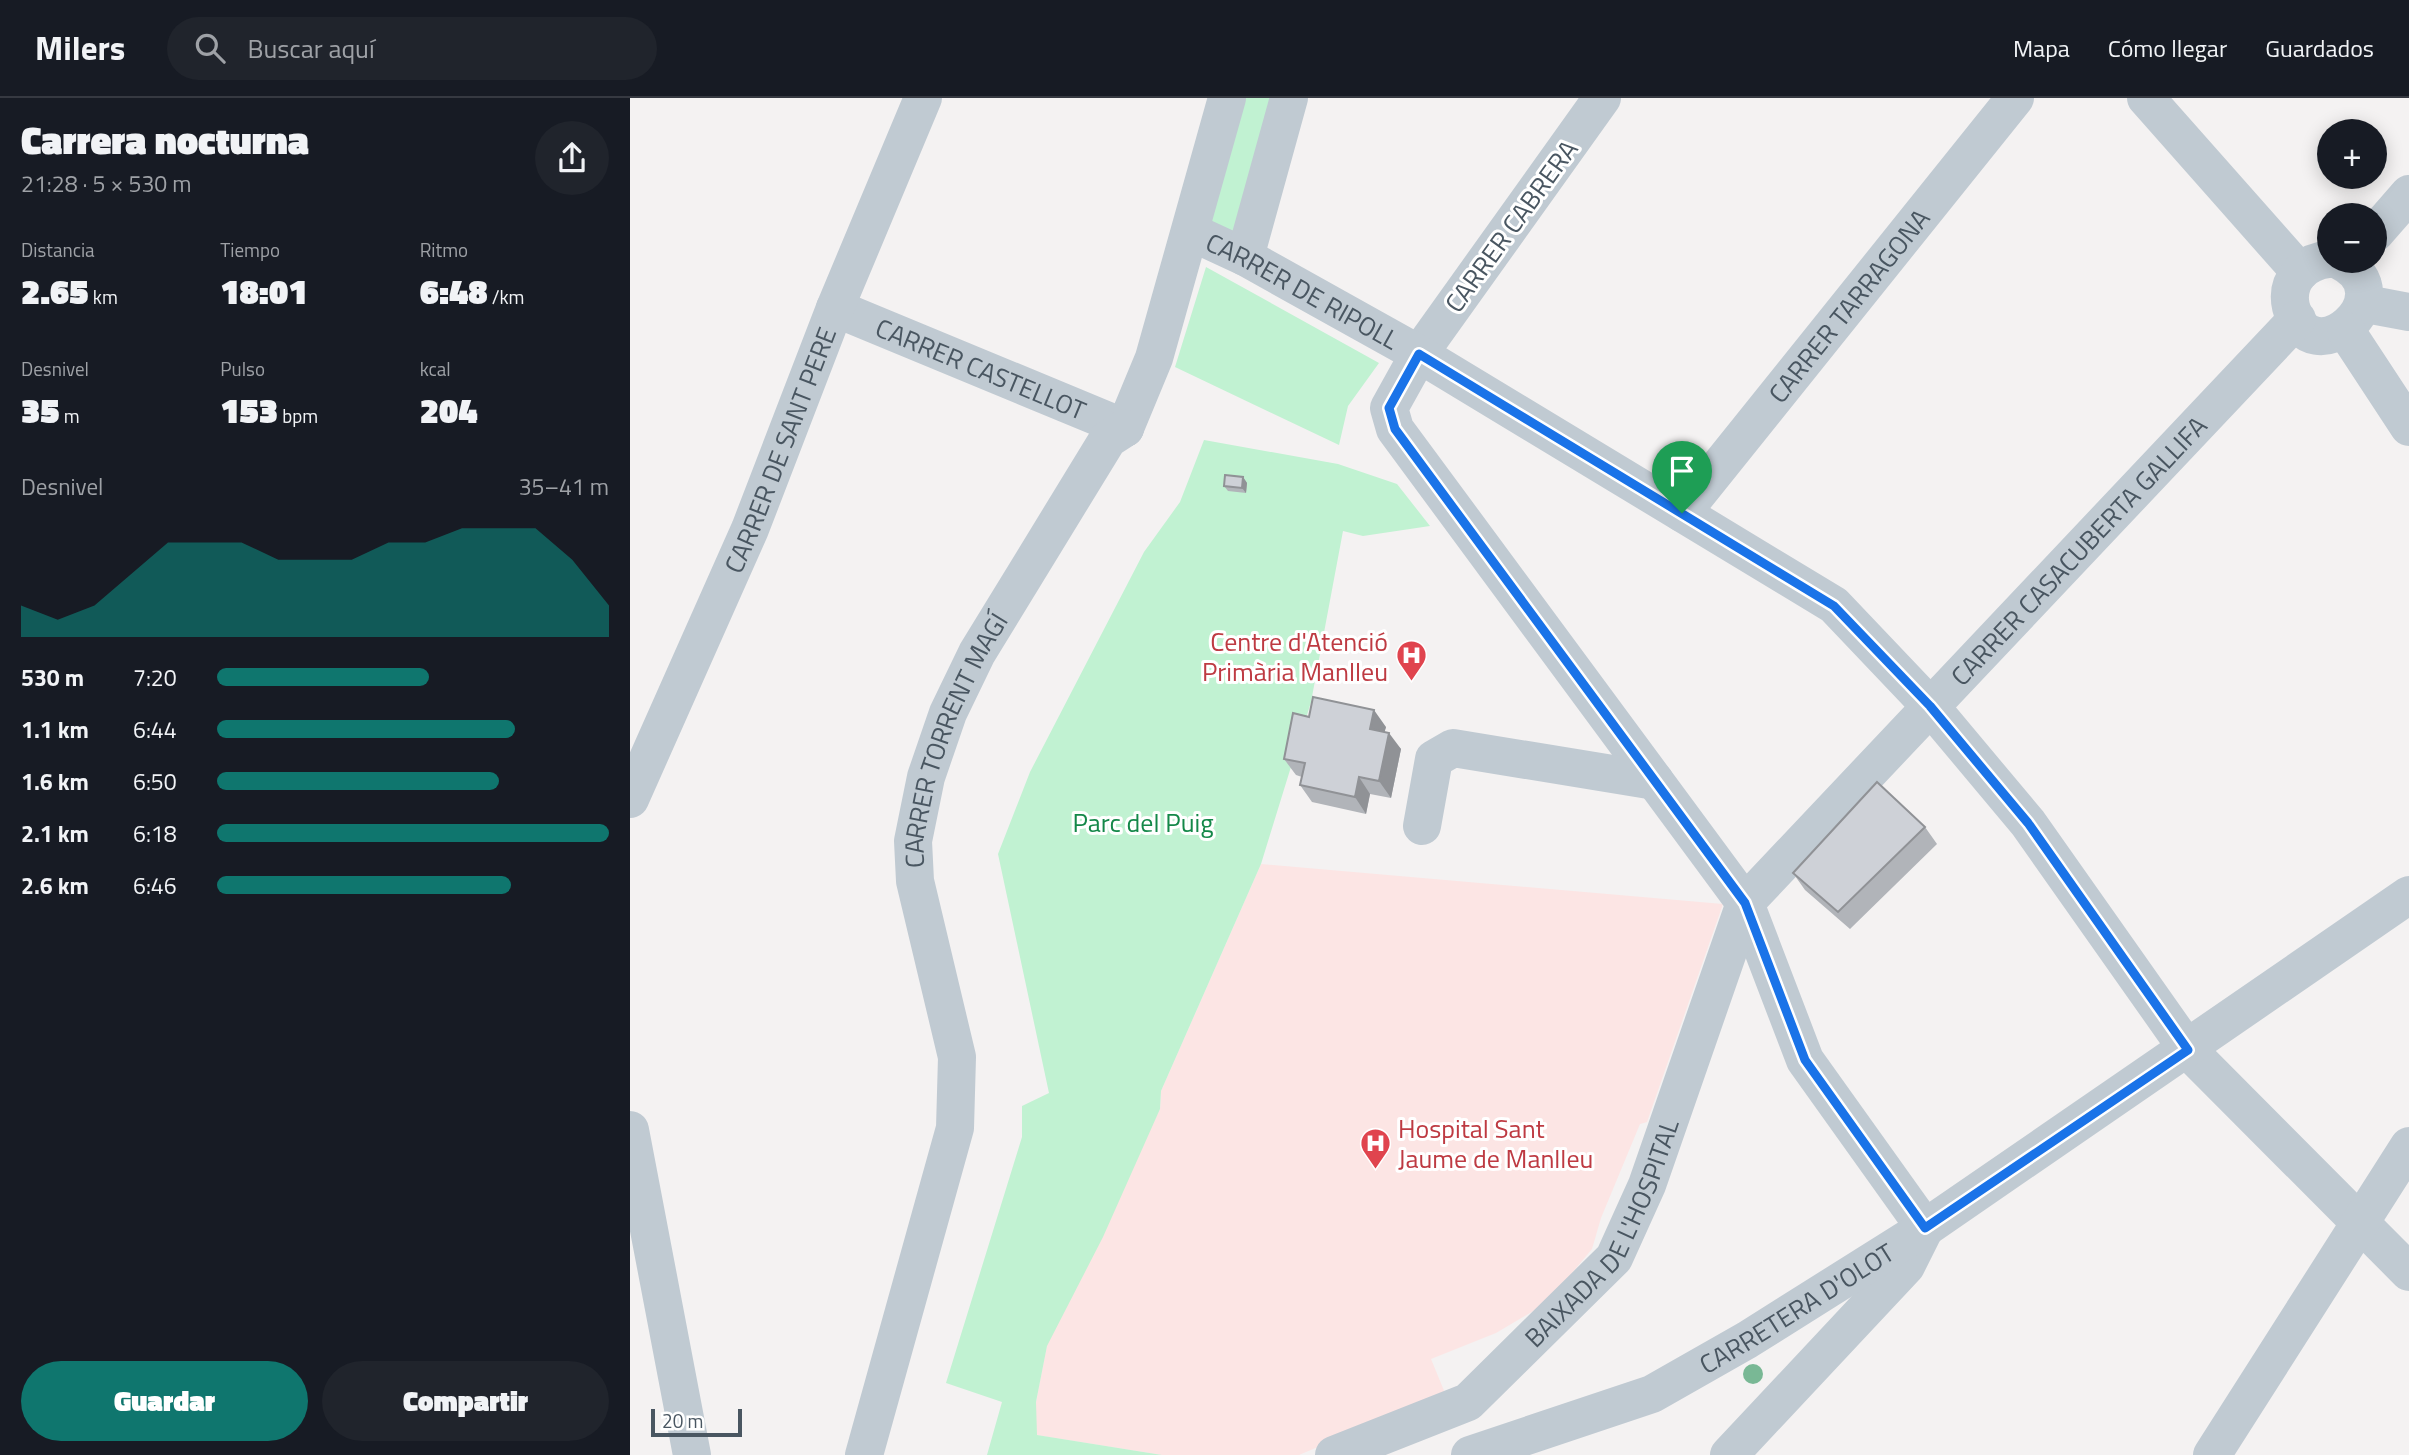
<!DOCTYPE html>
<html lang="es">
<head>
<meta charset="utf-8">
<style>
  :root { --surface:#171b24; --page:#20242c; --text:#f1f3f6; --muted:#9ea1a6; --line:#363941; --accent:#0f766e }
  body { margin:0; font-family:"Titillium Web",sans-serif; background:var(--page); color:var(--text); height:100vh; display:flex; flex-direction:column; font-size:26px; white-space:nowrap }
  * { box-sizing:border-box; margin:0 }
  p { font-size:23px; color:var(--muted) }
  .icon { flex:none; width:38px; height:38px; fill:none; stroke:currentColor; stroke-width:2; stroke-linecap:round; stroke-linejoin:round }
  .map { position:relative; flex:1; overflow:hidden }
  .panel { display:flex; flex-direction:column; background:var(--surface); width:630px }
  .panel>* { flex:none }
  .buttons { position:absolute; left:1687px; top:21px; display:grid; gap:14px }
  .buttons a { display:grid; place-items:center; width:70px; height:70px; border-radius:50%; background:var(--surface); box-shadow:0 4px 18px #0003; font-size:35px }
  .scale { position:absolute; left:21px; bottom:18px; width:91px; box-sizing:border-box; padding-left:7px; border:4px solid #495661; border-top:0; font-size:19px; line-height:24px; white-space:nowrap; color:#495661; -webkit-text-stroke:5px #fff; paint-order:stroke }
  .pin { position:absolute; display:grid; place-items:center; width:60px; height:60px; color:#fff; margin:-72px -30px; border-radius:50% 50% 50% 0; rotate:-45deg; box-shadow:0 0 7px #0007 }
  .pin .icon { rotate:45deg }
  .round { display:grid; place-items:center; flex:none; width:74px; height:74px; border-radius:37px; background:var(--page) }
  .headline { display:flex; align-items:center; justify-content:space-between; height:119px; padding:0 21px }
  h1 { font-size:38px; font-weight:800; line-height:52px }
  .metrics { display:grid; grid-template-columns:repeat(3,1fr); gap:10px; height:119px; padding:7px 21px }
  .metrics div { display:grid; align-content:center }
  .metrics b { font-size:35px; font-weight:800 }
  .metrics small { font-size:19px; font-weight:400 }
  .metrics p { font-size:19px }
  .chart { height:196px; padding:14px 21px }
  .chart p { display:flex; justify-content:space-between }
  .chart svg { width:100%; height:126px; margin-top:7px; fill:var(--accent); opacity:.7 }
  .button { display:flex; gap:14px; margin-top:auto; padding:14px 21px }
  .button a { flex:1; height:80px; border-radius:42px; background:var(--accent); color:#fff; font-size:28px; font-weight:800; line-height:80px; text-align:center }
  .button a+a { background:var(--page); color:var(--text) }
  ul { padding:0 21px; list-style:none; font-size:23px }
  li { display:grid; grid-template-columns:112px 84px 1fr; align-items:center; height:52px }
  li i { height:18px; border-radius:9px; background:var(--accent) }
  header { display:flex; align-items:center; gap:42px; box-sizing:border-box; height:98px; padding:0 35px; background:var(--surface); border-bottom:2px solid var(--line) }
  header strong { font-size:33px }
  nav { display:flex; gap:38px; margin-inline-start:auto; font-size:24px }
  .search { width:490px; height:63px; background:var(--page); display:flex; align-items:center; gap:18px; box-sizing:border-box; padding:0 24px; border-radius:38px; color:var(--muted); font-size:26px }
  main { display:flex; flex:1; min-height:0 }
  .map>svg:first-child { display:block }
  .medical { fill:#fce5e4 }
  .green { fill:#c1f2d2 }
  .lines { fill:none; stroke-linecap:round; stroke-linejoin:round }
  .minor { stroke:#c0cad2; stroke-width:38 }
  .tree { fill:#79b895 }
  .wall { fill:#b1b4b9 }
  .shaded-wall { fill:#909296 }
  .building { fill:#ced1d7; stroke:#909296; stroke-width:2 }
  .route-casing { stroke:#fff; stroke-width:14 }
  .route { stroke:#1a73e8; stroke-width:9 }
  .labels { text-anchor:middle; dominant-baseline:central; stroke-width:6; stroke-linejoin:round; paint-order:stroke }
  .street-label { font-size:26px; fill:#495661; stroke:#fff }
  .health-label { font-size:26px; fill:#be3a42; stroke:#fff; text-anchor:end }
  .park-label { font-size:26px; fill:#148849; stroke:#fff }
</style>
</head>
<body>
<header>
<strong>Milers</strong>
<div class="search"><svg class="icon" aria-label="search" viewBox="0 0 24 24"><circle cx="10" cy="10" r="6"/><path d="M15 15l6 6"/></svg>Buscar aquí</div>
<nav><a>Mapa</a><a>Cómo llegar</a><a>Guardados</a></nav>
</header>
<main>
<section class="panel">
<div class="headline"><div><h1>Carrera nocturna</h1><p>21:28 · 5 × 530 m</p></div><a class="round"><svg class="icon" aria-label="share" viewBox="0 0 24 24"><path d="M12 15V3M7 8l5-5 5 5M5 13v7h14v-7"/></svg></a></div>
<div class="metrics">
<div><p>Distancia</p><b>2.65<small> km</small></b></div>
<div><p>Tiempo</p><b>18:01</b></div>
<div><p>Ritmo</p><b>6:48<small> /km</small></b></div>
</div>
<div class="metrics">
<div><p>Desnivel</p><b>35<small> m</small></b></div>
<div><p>Pulso</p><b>153<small> bpm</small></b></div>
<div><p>kcal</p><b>204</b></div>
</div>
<div class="chart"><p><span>Desnivel</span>35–41 m</p>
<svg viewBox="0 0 160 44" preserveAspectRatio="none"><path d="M0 44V33L10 38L20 33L30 22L40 11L50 11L60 11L70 17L80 17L90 17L100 11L110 11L120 6L130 6L140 6L150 17L160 33V44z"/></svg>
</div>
<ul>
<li><b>530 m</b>7:20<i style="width:54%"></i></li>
<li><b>1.1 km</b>6:44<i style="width:76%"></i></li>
<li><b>1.6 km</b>6:50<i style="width:72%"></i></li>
<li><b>2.1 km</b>6:18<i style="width:100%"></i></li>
<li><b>2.6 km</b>6:46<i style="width:75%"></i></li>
</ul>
<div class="button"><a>Guardar</a><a>Compartir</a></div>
</section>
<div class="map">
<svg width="1779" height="1357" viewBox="0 0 1779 1357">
  <rect width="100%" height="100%" fill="#f4f2f2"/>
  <path class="medical" d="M 631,766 L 1093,806 L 1017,1024 L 1010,1026 L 971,1120 L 962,1151 L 917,1205 L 866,1235 L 801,1261 L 815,1295 L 669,1357 L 532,1357 L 406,1337 L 406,1304 L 417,1247 L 530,1011 L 531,993 Z"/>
  <path class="green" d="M 613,0 L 644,0 L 606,136 L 580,124 Z
    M 576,169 L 749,265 L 718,308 L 709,347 L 545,269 Z
    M 574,342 L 708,366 L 767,386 L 800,428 L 733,438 L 713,433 L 681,604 L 631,766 L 531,993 L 530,1011 L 473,1139 L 417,1248 L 406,1304 L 407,1337 L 532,1357 L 357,1357 L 372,1304 L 316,1285 L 392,1039 L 392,1008 L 419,995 L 368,756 L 400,674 L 514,454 L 550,404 Z"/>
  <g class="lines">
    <g class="minor">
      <path d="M 972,0 L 789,256 L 759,310 L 765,331 L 1115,805 L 1175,962 L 1295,1130 L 1276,1168 L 1099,1357"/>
      <path d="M 1516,0 L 1670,174"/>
      <path id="s1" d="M 561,134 L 615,159 L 789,256 L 1204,507 L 1300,608 L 1398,725 L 1558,952 L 1779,1174"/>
      <path d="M 1745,135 L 1779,96"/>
      <path d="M 615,159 L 659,0"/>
      <path d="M 1699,161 C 1674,164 1655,182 1661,209 C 1680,283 1779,197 1710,163"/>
      <path d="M 1736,206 L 1779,214"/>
      <path id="s2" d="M 205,210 L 495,330"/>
      <path d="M 1716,233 L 1779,329"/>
      <path d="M 495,330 L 524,260 L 597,0"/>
      <path id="s3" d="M 1052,415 L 1385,0"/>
      <path id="s4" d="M 0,701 L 120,431 L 205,210 L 293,0"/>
      <path d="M 792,728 L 804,661 L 823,650 L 1025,683"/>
      <path d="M 0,1032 L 62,1357"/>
      <path id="s5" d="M 234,1357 L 325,1030 L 327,959 L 285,783 L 283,743 L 296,679 L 318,615 L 347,555 L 478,341 L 495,330"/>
      <path id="s6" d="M 704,1357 L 838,1304 L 984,1160 L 1017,1087 L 1115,805 L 1667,221"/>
      <path id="s7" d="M 840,1357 L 1022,1296 L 1117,1242 L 1295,1130 L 1779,797"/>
      <path d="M 1582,1357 L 1779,1048"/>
    </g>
  </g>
  <circle class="tree" cx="1123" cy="1276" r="10"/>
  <path class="wall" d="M 613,379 L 617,385 L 616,395 L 598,393 L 594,388 Z
    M 679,619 L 756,629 L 754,634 L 771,651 L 761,700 L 740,696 L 736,716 L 682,704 L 670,687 L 672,679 L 666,677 L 654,661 Z
    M 1295,729 L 1307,746 L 1220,831 L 1175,792 L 1163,775 Z"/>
  <path class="shaded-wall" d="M 613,379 L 617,385 L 616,395 L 612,390 Z
    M 744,612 L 756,629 L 751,647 L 740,631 Z
    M 759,635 L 771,651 L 761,700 L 749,683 Z
    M 729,679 L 740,696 L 736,716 L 725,699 Z"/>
  <path class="building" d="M 595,377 L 613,379 L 612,390 L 594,388 Z
    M 683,599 L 744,612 L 740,631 L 759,635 L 749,683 L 729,679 L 725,699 L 670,687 L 675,665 L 654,661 L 663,615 L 679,619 Z
    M 1247,684 L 1295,729 L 1208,814 L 1163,775 Z"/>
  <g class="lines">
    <defs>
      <path id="route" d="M 789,256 L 1204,508 L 1300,608 L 1398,725 L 1558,952 L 1295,1130 L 1175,962 L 1115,805 L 765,331 L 759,310 Z"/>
    </defs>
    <use href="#route" class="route-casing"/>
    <use href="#route" class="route"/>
  </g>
  <defs>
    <symbol id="hospital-pin" viewBox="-11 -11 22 30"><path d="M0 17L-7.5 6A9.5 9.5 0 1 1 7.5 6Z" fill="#e0444e" stroke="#fff"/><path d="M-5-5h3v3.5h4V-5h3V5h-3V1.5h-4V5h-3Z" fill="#fff"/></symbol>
  </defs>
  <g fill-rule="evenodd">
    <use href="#hospital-pin" x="764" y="540" width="35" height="47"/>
    <use href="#hospital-pin" x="728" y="1028" width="35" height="47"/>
  </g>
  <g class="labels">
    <g class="street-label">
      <text transform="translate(881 128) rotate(-54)">CARRER CABRERA</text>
      <text stroke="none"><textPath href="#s1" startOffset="126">CARRER DE RIPOLL</textPath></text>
      <text stroke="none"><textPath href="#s3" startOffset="266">CARRER TARRAGONA</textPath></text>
      <text stroke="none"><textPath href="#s2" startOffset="158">CARRER CASTELLOT</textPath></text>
      <text stroke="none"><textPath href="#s4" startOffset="380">CARRER DE SANT PERE</textPath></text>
      <text stroke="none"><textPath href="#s6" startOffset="1213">CARRER CASACUBERTA GALLIFA</textPath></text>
      <text stroke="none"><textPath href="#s5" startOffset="740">CARRER TORRENT MAGÍ</textPath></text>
      <text stroke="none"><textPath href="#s6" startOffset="364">BAIXADA DE L'HOSPITAL</textPath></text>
      <text stroke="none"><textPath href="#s7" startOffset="360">CARRETERA D'OLOT</textPath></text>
    </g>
    <g class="health-label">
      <text x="758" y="543">Centre d'Atenció<tspan x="758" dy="30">Primària Manlleu</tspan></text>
      <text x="768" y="1030" text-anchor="start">Hospital Sant<tspan x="768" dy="30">Jaume de Manlleu</tspan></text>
    </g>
    <g class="park-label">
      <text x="513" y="724">Parc del Puig</text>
    </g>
  </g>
</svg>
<div class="buttons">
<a>+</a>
<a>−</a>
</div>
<div class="scale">20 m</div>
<div class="pin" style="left:1052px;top:415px;background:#1e9e55"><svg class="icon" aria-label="arrive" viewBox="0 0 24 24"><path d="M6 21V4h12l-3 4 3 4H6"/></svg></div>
</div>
</main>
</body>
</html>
